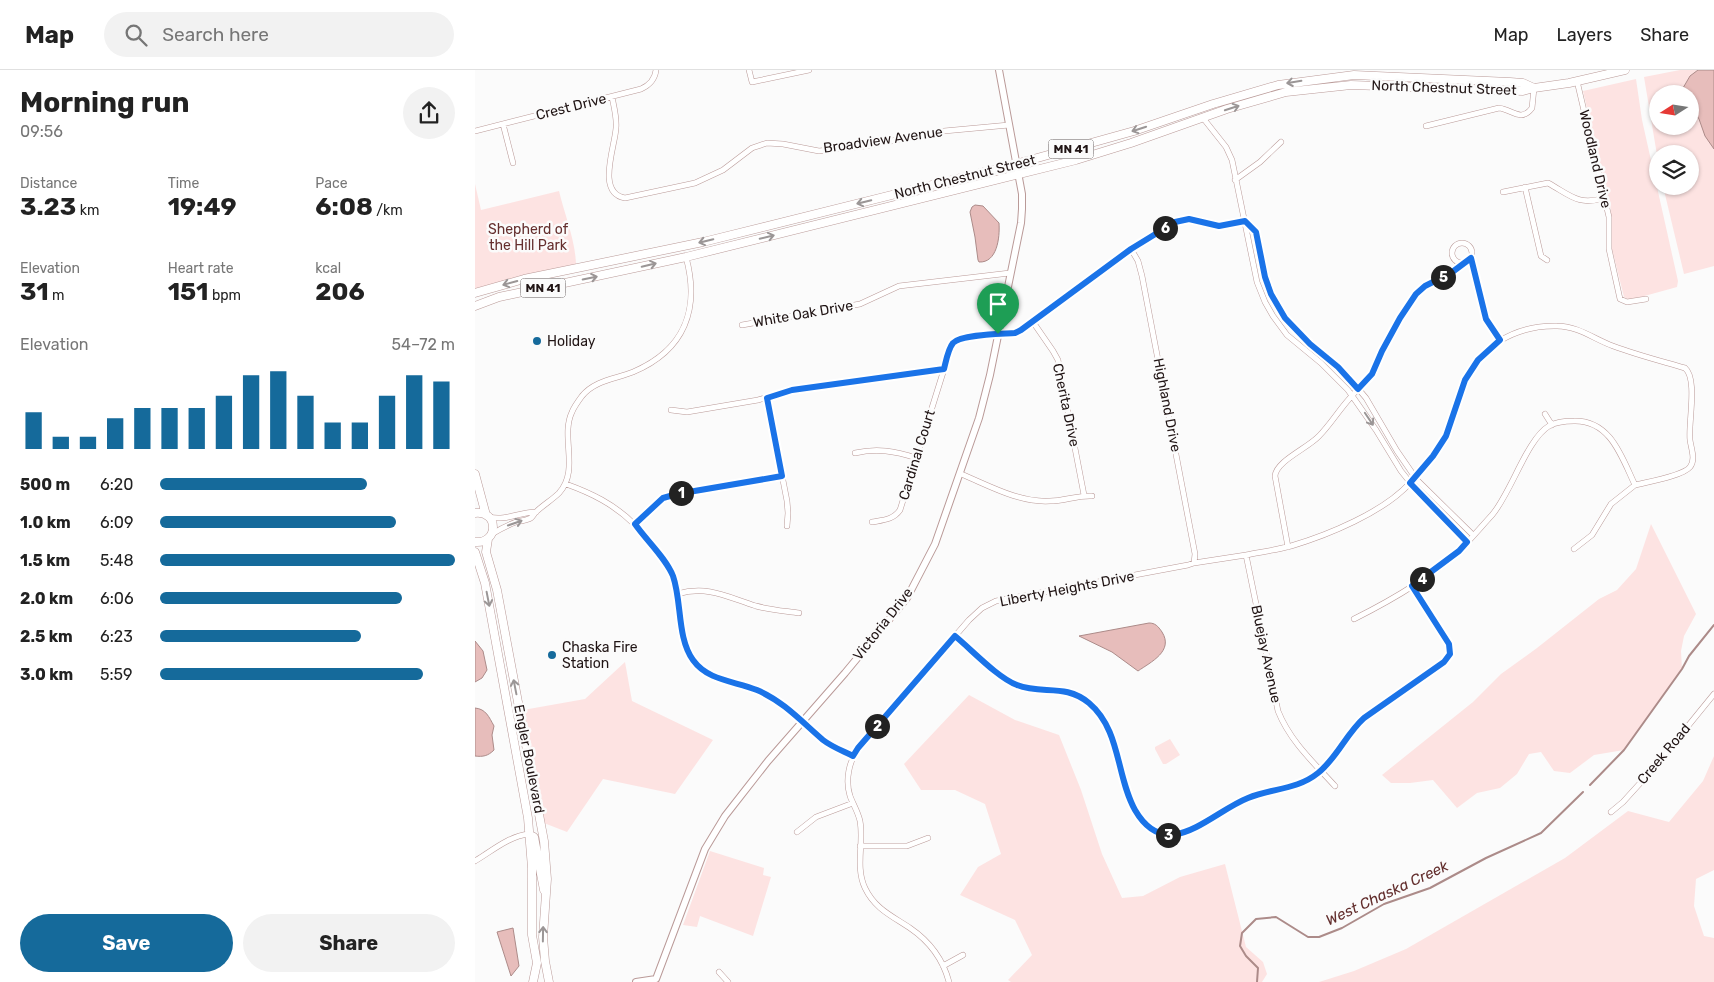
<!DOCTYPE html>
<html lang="en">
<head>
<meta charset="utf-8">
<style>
  :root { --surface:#fff; --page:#f2f2f2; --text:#222; --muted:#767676; --line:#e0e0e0; --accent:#156a9b }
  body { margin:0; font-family:Rubik,sans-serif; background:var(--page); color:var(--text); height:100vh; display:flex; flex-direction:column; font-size:19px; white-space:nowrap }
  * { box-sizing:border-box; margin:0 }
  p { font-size:16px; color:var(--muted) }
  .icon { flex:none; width:28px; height:28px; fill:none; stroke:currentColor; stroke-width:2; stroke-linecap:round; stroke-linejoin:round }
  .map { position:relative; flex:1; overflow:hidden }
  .panel { display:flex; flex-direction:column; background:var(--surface); width:475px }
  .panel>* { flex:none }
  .needle { width:32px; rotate:258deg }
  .fabs { position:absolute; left:1174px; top:15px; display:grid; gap:10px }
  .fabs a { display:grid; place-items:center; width:50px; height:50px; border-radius:50%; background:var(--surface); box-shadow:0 1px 4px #0004; font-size:25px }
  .pin { position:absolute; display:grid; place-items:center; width:42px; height:42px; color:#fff; margin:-51px -21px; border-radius:50% 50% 50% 0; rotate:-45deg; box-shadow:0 0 5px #0007 }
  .pin .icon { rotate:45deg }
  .km { position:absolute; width:25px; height:25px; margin:-12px; border-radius:50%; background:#222; color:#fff; font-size:14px; line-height:25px; text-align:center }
  .round { display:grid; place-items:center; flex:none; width:52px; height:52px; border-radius:26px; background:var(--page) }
  .summary { display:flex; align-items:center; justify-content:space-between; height:85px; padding:0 20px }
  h1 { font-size:28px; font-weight:700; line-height:38px }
  .metrics { display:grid; grid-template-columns:repeat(3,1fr); gap:8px; height:85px; padding:5px 20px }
  .metrics div { display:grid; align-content:center }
  .metrics b { font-size:25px; font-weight:700 }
  .metrics small { font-size:14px; font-weight:400 }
  .metrics p { font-size:14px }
  .chart { height:140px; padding:10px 20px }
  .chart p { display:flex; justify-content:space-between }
  .chart svg { width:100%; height:90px; margin-top:5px; stroke:var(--accent); stroke-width:6 }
  .cta { display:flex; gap:10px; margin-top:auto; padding:10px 20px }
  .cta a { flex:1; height:58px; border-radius:30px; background:var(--accent); color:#fff; font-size:20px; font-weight:700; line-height:58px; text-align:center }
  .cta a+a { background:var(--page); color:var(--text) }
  ul { padding:0 20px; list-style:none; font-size:16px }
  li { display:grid; grid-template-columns:80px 60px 1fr; align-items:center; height:38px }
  li i { height:12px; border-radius:6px; background:var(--accent) }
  header { display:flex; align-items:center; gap:30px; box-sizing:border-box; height:70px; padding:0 25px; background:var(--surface); border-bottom:1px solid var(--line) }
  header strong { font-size:24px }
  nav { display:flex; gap:28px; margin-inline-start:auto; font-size:18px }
  .search { width:350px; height:45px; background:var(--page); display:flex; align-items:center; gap:12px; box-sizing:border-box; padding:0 18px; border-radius:28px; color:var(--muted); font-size:19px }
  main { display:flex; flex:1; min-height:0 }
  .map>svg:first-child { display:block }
  .green { fill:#fde3e2; fill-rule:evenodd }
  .water { fill:#e7bdbb; stroke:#ac8b89 }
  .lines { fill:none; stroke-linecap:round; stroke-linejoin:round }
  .stream { stroke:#ac8b89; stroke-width:2 }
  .minor-casing { stroke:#ba9a98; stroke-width:6 }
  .tertiary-casing { stroke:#ba9a98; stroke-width:8 }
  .secondary-casing { stroke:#ba9a98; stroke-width:9 }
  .primary-casing { stroke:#ba9a98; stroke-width:9 }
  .minor { stroke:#fff; stroke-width:5 }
  .tertiary { stroke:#fff; stroke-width:6 }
  .secondary { stroke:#fff; stroke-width:8 }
  .primary { stroke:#fff; stroke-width:8 }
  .oneway { stroke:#9b9696 }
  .route-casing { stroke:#fff; stroke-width:10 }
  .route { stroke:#1a73e8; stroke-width:6 }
  .poi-dot { fill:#156a9b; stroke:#fbfbfb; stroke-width:2 }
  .labels { text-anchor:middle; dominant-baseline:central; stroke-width:5; stroke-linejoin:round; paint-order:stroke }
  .shield { fill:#fbfbfb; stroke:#625a5a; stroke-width:1 }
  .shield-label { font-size:12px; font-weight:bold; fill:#211515 }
  .street-label { font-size:14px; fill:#211515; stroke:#fbfbfb }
  .park-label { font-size:14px; fill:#652f2e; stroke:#fbfbfb }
  .poi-label { font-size:14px; fill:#211515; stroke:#fbfbfb; text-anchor:start }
  .water-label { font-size:15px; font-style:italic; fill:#622d2c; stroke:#fbfbfb }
</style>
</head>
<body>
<header>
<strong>Map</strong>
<div class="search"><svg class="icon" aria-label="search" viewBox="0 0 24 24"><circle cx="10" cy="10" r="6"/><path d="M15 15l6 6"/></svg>Search here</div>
<nav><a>Map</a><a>Layers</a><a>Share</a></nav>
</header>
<main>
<section class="panel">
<div class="summary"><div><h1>Morning run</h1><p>09:56</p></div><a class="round"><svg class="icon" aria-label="share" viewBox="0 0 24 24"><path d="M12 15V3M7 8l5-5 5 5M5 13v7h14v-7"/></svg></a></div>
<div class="metrics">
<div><p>Distance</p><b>3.23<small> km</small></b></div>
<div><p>Time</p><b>19:49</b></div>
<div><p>Pace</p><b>6:08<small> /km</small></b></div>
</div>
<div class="metrics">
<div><p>Elevation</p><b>31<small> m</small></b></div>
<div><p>Heart rate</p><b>151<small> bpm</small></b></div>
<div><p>kcal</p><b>206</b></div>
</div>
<div class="chart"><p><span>Elevation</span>54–72 m</p>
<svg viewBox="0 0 160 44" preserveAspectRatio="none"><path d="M5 44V26M15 44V38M25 44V38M35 44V29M45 44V24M55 44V24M65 44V24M75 44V18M85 44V8M95 44V6M105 44V18M115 44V31M125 44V31M135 44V18M145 44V8M155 44V11"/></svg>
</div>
<ul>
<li><b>500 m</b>6:20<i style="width:70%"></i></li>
<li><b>1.0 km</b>6:09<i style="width:80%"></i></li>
<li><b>1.5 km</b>5:48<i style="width:100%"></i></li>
<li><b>2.0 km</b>6:06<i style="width:82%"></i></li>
<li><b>2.5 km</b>6:23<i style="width:68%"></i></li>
<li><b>3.0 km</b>5:59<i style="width:89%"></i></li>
</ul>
<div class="cta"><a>Save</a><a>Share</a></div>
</section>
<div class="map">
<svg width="1239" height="912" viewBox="0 0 1239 912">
  <rect width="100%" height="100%" fill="#fbfbfb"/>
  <path class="green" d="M 1205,0 L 1239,0 L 1239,196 L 1209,204 L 1188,116 L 1215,116 L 1215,84 L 1182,84 L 1182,85 L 1169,7 ZM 1182,24 L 1215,24 L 1215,56 L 1182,56 Z
    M 1161,9 L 1167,50 L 1203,211 L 1202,217 L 1155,230 L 1149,227 L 1136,175 L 1136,140 L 1108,21 Z
    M 0,114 L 6,140 L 84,121 C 90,146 100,169 101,194 C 69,204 37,208 5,219 L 0,219 Z
    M 1176,454 L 1221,544 L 1209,566 L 1206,581 L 1207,599 L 1149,680 L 1119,685 L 1095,703 L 1079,701 L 1066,682 L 1054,684 L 1042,704 L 1025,718 L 1002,723 L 982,738 L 958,710 L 935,713 L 916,713 L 907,705 L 998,632 L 1026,604 L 1062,578 L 1124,529 L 1142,520 L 1161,499 Z
    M 150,592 L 157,631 L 238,670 L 200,724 L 128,709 L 92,762 L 69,753 L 48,640 L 110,629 Z
    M 494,625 L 540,650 L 584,665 L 606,720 L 627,784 L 647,828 L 668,826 L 705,807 L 750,794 L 771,877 L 788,892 L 792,904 L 787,912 L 536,912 L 533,910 L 557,885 L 540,850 L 485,825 L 503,797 L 526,784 L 510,734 L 480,720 L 446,720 L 429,694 Z
    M 695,669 L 705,685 L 691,694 L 688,694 L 680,679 L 680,677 Z
    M 1239,686 L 1239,800 L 1221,809 L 1219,836 L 1229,866 L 1239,868 L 1239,912 L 844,912 L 879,901 L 931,879 L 1090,788 L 1153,741 L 1194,752 L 1228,711 Z
    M 235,781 L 289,798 L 288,805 L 296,807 L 278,866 L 225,846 L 222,857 L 208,855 Z"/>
  <path class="water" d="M 1223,0 L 1239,0 L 1239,79 L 1230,66 L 1224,49 L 1215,34 L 1215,24 L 1210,24 L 1208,18 L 1215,6 Z
    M 500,135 L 508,136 L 524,153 C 525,168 522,193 504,192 L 503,190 L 500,167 L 495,142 L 497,137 Z
    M 674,553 C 680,553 683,556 687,562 C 699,581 676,592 663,601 L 637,582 L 604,566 Z
    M 0,571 L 8,581 L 12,600 L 7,608 L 0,612 Z
    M 0,638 C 11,639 14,647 19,656 L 17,665 L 19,680 C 13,686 8,687 0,686 Z
    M 38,858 L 44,896 L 36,906 L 22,862 Z"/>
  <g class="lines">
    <path class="stream" d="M 1115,715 L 1149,680 L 1207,599 L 1214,586 L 1239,555
      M 782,912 L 783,898 L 771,886 L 765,876 L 767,863 L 781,849 L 801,847 L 833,867 L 844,867 L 867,858 L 909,834 L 955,818 L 1011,788 L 1066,763 L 1108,722"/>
    <defs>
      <path id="minor" d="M 274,0 L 277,12 L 334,0
        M 1102,11 L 1134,147 L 1134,179 L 1145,229 L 1152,232 L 1171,229
        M 137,27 C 139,37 142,48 141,58 C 140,77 121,123 150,128 L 220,113 L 248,100 L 277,78 L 292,73 L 308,74 L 344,81 L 390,76 L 469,61 L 534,55
        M 728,48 L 751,77 L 757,90 L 782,212 L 790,232 L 798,246 L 812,265 L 846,293 L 873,320 L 901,360 L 926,401 L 946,426 L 992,472
        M 28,54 L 38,93
        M 951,56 L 1024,38 C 1036,39 1046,53 1057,38 L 1059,18
        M 0,61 L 166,19 C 175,15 180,9 181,0
        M 760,110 L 785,92 L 806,72
        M 1050,117 L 1066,186 L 1072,190
        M 1028,122 L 1073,113 C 1095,125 1103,136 1129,128
        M 770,151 L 781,162 L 789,207 L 796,224 L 810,248 L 835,274 L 863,297 L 874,308 L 891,328 L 922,381 L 942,410 L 998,465
        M977 183a10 10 0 1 1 20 0a10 10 0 1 1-20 0Z
        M 656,179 L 663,191 L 667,206 L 720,484 L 719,493
        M 996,188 L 1011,249 L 1025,270
        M 558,252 L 578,281 L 583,290 L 609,425
        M 267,255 L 385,234 L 424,216 L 535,203
        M 292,328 L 312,431 L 313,443 L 312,456
        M 196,340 L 212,342 L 283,330 L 317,320 L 469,299
        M 1070,344 L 1077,355
        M 380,383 C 402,378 420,381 441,388
        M 486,404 C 513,415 544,433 575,431 C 589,431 603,425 617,426
        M 91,414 C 116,423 139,434 159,454 C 164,459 168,466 173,472 C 189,492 196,497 202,524 C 208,545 204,571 217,590 C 232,611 260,611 281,620 C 307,630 327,652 348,669 C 357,677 368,681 378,685
        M 14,447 C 31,451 45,442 61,442
        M 397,452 C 408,450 418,450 425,440 L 476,277 C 484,263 524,264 540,263 L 545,260 L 656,179 L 700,152 L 714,149 L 744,156 L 769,151
        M 160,454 L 187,429 L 202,424 L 307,406
        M 17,464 C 25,459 33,455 41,452 C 46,451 52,450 56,448 C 58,446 59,444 61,442 C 68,435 77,430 84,423 C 105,400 85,367 97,342 C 99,337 104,330 107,326 C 120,310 141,309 158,302 C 210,280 225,239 211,187
        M 813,477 L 800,406 C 801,391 833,378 844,366 C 855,355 864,340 875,328 C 882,319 892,312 898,302 C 912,277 922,244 942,223 C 955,211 973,206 987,194
        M 771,485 C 786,482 801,480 816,476 C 853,465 909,442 935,413 C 948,397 962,383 971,364 C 979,348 981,330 988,314 C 1004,276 1041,255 1082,256 C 1103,256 1119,269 1138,276 C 1162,285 1186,291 1210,298 C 1223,309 1213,353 1215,370 C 1216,378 1221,390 1215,397 C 1208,406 1172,412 1160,415 L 1136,434 L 1117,465 L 1099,479
        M 202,524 C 233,515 252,527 281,536 C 295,540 310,541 324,543
        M 879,549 C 915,531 954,509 984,481 C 995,470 1006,457 1017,445 C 1036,423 1052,369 1074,356 C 1081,352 1091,351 1099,351 C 1136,350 1147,388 1160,415
        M 480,566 L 534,611 C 560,624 590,614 613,633 C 645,658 640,703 658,736 C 691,797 731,745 772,728 C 797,718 821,721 843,703 C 862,688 871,664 889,648 L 972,590 L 975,584 L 974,574 L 937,516
        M 1136,742 L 1148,732 L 1178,699 L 1239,624
        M 322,762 L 341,747 L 378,733
        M 385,776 L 432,776 L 453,768
        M 0,791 C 17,781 34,766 54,764
        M 468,896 L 488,885
        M 244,902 L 253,912
        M 474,912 C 468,889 454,871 435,858 C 417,846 400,839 390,818 C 380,797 389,773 385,751 C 383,742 378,734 375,726 C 370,710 374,692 383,678 L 494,550 L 507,538 L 521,531 L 713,495 L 719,493 L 771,485 L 803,641 C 815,671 838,692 860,716"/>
      <path id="tertiary" d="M 161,912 L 181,909 L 230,779 L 250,746 L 293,691 L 370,603 L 432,528 L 460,474 L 504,348 L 515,305 L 546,153 L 547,139 L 547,124 L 524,0"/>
      <path id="secondary" d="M 0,404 L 11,445
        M 0,443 C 24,440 24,474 0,472
        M 13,469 L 11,482 L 22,520 L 69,771 L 72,809 L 68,867 L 70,891 L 74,912
        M 0,482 L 10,513 L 53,748 L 57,798 L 57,865 L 62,893 L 58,912
        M 55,765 L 59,767 L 69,820"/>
      <path id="primary" d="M 0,223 L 49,209 L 228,172 L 541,94 L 659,61 L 738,34 L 803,15 L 879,5 L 1035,12 L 1048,13 L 1059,18
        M 0,236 L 24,227 L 211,187 L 601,90 L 656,73 L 752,39 L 811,22 L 876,15 L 1048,21 L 1059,18 L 1094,13 L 1150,0"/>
    </defs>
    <use href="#minor" class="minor-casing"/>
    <use href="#tertiary" class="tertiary-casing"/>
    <use href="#secondary" class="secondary-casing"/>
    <use href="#primary" class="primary-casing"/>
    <use href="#minor" class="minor"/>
    <use href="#tertiary" class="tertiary"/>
    <use href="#secondary" class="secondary"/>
    <use href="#primary" class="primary"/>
  </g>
  <defs><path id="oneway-shaft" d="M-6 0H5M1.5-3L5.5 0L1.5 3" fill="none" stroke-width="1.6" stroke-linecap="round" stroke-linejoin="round" transform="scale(1.25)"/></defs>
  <g class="oneway">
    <use href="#oneway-shaft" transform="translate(819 12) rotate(171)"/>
    <use href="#oneway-shaft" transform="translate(757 38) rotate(-18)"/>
    <use href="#oneway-shaft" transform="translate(664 59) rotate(162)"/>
    <use href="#oneway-shaft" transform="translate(389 132) rotate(166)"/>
    <use href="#oneway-shaft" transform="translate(292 167) rotate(-14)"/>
    <use href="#oneway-shaft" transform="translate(231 171) rotate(167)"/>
    <use href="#oneway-shaft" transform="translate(174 195) rotate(-13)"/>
    <use href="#oneway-shaft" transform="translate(115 208) rotate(-12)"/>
    <use href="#oneway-shaft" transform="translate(35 213) rotate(165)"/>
    <use href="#oneway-shaft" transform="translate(894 349) rotate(56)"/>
    <use href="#oneway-shaft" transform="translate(40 453) rotate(-19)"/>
    <use href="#oneway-shaft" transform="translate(13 529) rotate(79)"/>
    <use href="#oneway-shaft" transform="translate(40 617) rotate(-101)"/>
    <use href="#oneway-shaft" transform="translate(68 864) rotate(-89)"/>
  </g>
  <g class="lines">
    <defs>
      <path id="route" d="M 714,149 L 744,156 L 770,151 L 781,162 L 790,207 L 796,224 L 810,248 L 835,274 L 863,297 L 883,319 L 897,304 L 907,281 L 925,248 L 941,224 L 950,216 L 976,203 L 996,188 L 1011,249 L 1025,270 L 1003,290 L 990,310 L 971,366 L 958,386 L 935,413 L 992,472 L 984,481 L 937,516 L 974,574 L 975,584 L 969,592 L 889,648 C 871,664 862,688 843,703 C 822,720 797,718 773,728 C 735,743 692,795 660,740 C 641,706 646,660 614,633 C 590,613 567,625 542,615 C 523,608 497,580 480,566 L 383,678 L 378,686 C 368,681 357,677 348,670 C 327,652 308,631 282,620 C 260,611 233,611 218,590 C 202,568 207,532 198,506 C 191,488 171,470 160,454 L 188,428 L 202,424 L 307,406 L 292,328 L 317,320 L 469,299 C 471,291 473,279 478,273 C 487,264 527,264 540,263 L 546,260 L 656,179 L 700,152 Z"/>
    </defs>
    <use href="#route" class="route-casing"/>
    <use href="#route" class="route"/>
  </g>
  <g class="poi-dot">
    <circle cx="62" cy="271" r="5"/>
    <circle cx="77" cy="585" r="5"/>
  </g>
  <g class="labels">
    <g class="shield">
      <rect x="573.5" y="69.5" width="45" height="19" rx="4"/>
      <rect x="45.5" y="208.5" width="45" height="19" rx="4"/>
    </g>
    <g class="shield-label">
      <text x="596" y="79">MN 41</text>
      <text x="68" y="218">MN 41</text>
    </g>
    <g class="street-label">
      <text transform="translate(969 18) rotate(2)">North Chestnut Street</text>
      <text transform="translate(96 37) rotate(-14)">Crest Drive</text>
      <text transform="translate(408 70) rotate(-8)">Broadview Avenue</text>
      <text transform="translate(1120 89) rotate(77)">Woodland Drive</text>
      <text transform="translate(490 107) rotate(-14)">North Chestnut Street</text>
      <text transform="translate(328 244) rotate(-10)">White Oak Drive</text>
      <text transform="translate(591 335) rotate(78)">Cherita Drive</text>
      <text transform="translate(692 335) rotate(79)">Highland Drive</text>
      <text transform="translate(442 385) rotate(-73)">Cardinal Court</text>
      <text transform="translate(592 519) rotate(-11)">Liberty Heights Drive</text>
      <text transform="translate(408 554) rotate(-52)">Victoria Drive</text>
      <text transform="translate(791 584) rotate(78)">Bluejay Avenue</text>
      <text transform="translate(1189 684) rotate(-50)">Creek Road</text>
      <text transform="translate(54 689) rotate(79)">Engler Boulevard</text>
    </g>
    <g class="park-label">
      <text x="53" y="159">Shepherd of<tspan x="53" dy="16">the Hill Park</tspan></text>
    </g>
    <g class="poi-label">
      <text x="72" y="271">Holiday</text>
      <text x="87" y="577">Chaska Fire<tspan x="87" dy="16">Station</tspan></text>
    </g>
    <g class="water-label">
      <text transform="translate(912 823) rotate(-25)">West Chaska Creek</text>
    </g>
  </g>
</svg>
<div class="fabs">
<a><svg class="needle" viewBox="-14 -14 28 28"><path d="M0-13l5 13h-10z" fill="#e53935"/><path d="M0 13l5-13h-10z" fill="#767676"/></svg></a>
<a><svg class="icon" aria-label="layers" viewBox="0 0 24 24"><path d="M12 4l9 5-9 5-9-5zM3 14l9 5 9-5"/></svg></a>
</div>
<div class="pin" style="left:523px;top:264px;background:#1e9e55"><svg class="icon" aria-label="arrive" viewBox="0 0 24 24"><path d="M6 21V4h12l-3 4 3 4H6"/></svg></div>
<b class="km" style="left:206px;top:423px">1</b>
<b class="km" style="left:402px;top:656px">2</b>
<b class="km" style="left:693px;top:765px">3</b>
<b class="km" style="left:947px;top:509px">4</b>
<b class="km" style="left:968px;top:207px">5</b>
<b class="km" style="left:690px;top:158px">6</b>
</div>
</main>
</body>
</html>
